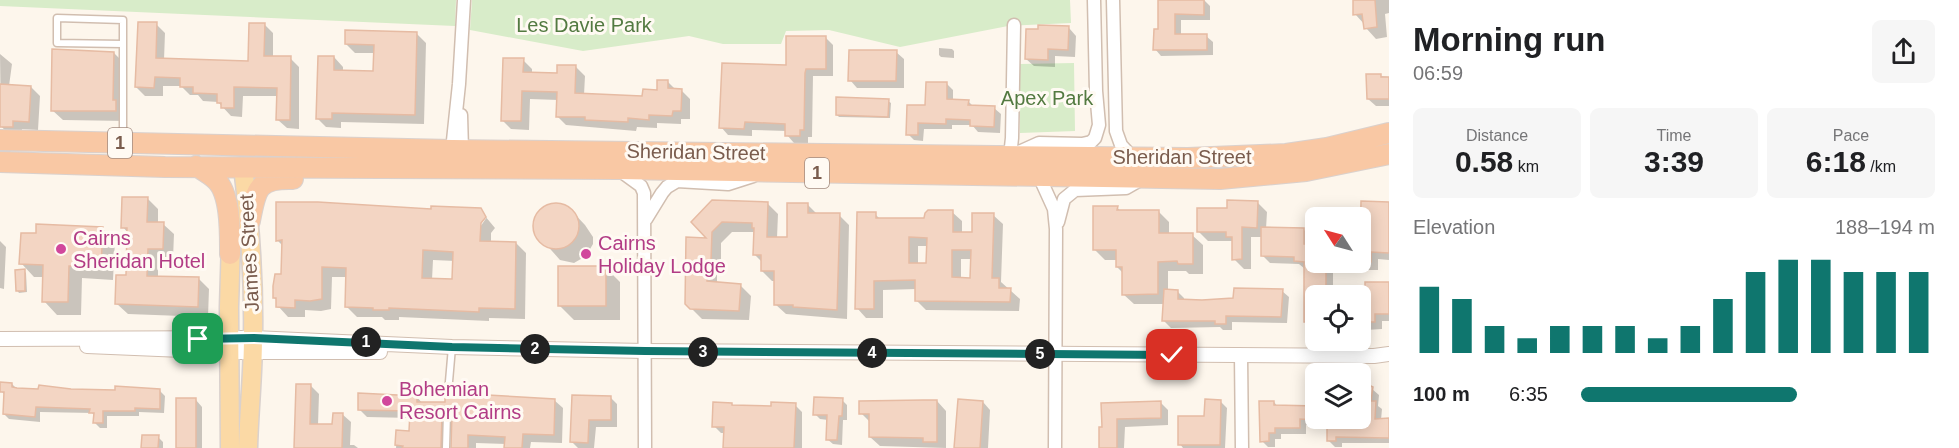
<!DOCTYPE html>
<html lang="en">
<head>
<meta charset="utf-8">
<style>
  :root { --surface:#fff; --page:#f6f6f6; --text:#202124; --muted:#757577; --accent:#0f766e }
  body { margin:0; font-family:Helvetica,sans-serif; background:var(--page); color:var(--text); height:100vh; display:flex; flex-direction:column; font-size:22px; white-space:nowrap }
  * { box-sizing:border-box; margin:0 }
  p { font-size:20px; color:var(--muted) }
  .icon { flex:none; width:33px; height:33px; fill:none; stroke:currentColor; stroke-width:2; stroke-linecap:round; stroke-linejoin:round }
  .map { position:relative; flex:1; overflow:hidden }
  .drawer { display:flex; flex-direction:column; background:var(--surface); width:570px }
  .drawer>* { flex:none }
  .needle { width:39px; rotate:306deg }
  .controls { position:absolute; left:1305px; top:207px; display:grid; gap:12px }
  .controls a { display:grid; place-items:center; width:66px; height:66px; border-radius:9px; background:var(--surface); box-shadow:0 3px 15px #0003; font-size:30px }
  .pin { position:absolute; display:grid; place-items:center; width:51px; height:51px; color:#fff; margin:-26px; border-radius:12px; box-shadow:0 3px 9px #0006 }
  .km { position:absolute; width:30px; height:30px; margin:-15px; border-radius:50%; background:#222; color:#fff; font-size:16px; line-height:30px; text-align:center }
  .round { display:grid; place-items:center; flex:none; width:63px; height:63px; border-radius:9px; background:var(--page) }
  .headline { display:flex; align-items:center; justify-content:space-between; height:102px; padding:0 24px }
  h1 { font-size:33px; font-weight:700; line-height:45px }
  .stats { display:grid; grid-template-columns:repeat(3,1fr); gap:9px; height:102px; padding:6px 24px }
  .stats div { display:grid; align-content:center; border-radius:9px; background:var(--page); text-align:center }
  .stats b { font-size:30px; font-weight:700 }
  .stats small { font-size:16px; font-weight:400 }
  .stats p { font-size:16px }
  .chart { height:168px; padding:12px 24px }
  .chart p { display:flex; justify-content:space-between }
  .chart svg { width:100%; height:108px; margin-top:6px; stroke:var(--accent); stroke-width:6 }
  ul { padding:0 24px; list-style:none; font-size:20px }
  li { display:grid; grid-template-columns:96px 72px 1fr; align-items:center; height:45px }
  li i { height:15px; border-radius:8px; background:var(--accent) }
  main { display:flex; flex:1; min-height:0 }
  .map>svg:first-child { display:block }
  .green { fill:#d8ecc9 }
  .shadow { fill:#0003; fill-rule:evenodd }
  .building { fill:#f3d5c3; stroke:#e6bba3; stroke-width:1.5; fill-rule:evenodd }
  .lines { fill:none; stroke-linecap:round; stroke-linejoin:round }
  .service-casing { stroke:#d1beb0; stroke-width:9 }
  .minor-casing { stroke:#d1beb0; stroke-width:15 }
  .tertiary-casing { stroke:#d1beb0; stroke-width:16 }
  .primary-casing { stroke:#dad1cd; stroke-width:21 }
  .trunk-casing { stroke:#dad1cd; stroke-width:22 }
  .service { stroke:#fff; stroke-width:6 }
  .minor { stroke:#fff; stroke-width:12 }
  .tertiary { stroke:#fff; stroke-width:14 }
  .primary { stroke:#fbd9a5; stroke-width:18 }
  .trunk { stroke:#f9c8a4; stroke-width:20 }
  .route-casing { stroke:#fff; stroke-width:12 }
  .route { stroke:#0f766e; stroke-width:8 }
  .hotel-dot { fill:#d1479c; stroke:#fffaf3; stroke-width:2 }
  .labels { text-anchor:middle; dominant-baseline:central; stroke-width:6; stroke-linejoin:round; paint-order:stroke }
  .shield { fill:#fffaf3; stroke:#a28b7f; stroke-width:1.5 }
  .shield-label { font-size:18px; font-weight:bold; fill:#7a5c4d }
  .park-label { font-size:20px; fill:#537a41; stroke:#fffaf3 }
  .street-label { font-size:20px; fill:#7a5c4d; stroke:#fffaf3 }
  .hotel-label { font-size:20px; fill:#b23c85; stroke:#fffaf3; text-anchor:start }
</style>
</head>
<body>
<main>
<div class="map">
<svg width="1389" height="448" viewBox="0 0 1389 448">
  <rect width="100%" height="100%" fill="#fdf6ec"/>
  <path class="green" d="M 0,0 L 456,0 L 455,26 L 0,6 Z
    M 472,0 L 1070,0 L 1071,23 L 1008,26 L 900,47 L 829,30 L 786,31 L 781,44 L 723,44 L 689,36 L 583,51 L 470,30 Z
    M 1074,63 L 1075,131 L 1020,133 L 1020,64 Z"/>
  <path class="shadow" d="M 1160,0 L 1204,0 L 1210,6 L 1210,20 L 1181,20 L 1181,35 L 1206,36 L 1213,42 L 1213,55 L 1161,56 L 1155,49 L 1159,31 Z
    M 1354,0 L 1389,0 L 1389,13 L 1385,14 L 1387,37 L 1376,39 L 1366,28 L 1365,25 L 1355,14 Z
    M 156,24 L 165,33 L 164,60 L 250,63 L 264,24 L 273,33 L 273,58 L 290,58 L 299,67 L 299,129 L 287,128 L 278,120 L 278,96 L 243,96 L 242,117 L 231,116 L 218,102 L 203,101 L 198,95 L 190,95 L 181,86 L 163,86 L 163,96 L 145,96 L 136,87 Z
    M 1069,28 L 1076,36 L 1075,57 L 1055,56 L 1055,67 L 1034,66 L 1026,59 Z
    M 417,34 L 426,43 L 424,124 L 341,122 L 341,128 L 326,127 L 317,118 L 334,57 L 343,67 L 343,72 L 375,72 L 375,53 L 355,53 L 346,44 Z
    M 825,37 L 833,45 L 833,76 L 813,76 L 812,137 L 808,137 L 808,143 L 794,143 L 787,135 L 787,131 L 752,130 L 752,136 L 728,135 L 721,127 L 788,66 Z
    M 939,48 L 952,49 L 954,51 L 954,58 L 941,57 L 939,55 Z
    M 896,52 L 904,59 L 904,88 L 857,88 L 850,80 Z
    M 114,53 L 124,63 L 123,109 L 126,112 L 126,121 L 63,120 L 52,110 Z
    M 0,54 L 12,64 L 9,86 L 31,87 L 40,96 L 38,130 L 22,129 L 22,136 L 10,136 L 1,126 Z
    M 523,60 L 532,69 L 532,74 L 558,75 L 576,67 L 585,76 L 584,95 L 644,98 L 658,92 L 668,82 L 676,90 L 681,90 L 690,99 L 690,119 L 681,119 L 681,124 L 657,123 L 657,128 L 637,127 L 636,131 L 566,125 L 557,116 L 558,100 L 530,99 L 529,130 L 511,129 L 502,120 Z
    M 1380,76 L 1389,77 L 1389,106 L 1376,106 L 1368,99 Z
    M 947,84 L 953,90 L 953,100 L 968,101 L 974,107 L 994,108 L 1001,114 L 1000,133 L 978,132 L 972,125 L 952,125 L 952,129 L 924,129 L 923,141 L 914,140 L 908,134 Z
    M 888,101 L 891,103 L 890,118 L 839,117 L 837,115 Z
    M 147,198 L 158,209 L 158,224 L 163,224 L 174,234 L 173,259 L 158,259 L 158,277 L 198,278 L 209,289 L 208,317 L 128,314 L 117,304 L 128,277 L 128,233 L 123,227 Z
    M 1257,202 L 1267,212 L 1266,229 L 1303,229 L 1311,237 L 1316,262 L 1360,262 L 1360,218 L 1340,218 L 1340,214 L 1363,214 L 1389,203 L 1389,260 L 1378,259 L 1378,270 L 1333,270 L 1333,296 L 1316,296 L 1316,329 L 1313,329 L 1305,321 L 1305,269 L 1299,264 L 1270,263 L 1262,255 L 1262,237 L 1251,237 L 1251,269 L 1244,269 L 1234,259 L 1233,241 L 1208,241 L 1198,231 L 1228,210 Z
    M 767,203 L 778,214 L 777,238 L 788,239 L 807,204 L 818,215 L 839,215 L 849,225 L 847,319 L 786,314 L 775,304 L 775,281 L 772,281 L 762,271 L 762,262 L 755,255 L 756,232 L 732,232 L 721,243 L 721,271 L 717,270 L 717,283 L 740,285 L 751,296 L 749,320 L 702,319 L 686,303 L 710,239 L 693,222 Z
    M 557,204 L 570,209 L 585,225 L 593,237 L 593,244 L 586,256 L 574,263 L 560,260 L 536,233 L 534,226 L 539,213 L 550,205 Z
    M 1117,207 L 1121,212 L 1158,211 L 1169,222 L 1169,235 L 1192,235 L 1203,245 L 1203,274 L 1189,274 L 1186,271 L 1168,271 L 1168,291 L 1177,291 L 1184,298 L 1184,301 L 1235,299 L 1282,291 L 1289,297 L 1287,323 L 1232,322 L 1232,330 L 1223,330 L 1220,327 L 1171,328 L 1164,321 L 1165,304 L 1134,304 L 1123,294 L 1123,273 L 1117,267 L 1117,260 L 1105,260 L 1094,249 Z
    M 432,210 L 480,210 L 495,228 L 491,233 L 491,243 L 516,243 L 526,253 L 525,319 L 489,318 L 489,321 L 399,317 L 399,320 L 385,320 L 382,317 L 357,317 L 346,306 L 347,277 L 332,277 L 331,309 L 321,311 L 305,310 L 305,317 L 288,317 L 278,306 L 278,301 L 274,298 L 283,275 L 283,246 L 277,240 ZM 484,217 L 487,217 L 478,230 L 476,228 ZM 433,260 L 455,261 L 454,280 L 432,280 Z
    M 952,212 L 962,221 L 962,234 L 973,234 L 993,215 L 1003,224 L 1001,282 L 1020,299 L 1019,311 L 926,310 L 916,300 L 917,289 L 883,290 L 883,318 L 866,318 L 857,308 L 875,214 L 881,220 L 926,220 ZM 918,246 L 928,246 L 928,265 L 918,265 ZM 961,259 L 972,259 L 972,279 L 961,279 Z
    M 102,228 L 115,241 L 113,280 L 82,278 L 81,315 L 57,315 L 44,301 L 44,277 L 34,277 L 21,263 Z
    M 0,241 L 6,247 L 4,289 L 0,288 Z
    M 605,267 L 620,282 L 620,320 L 574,320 L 559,305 Z
    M 24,271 L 26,273 L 27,292 L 19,293 L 17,290 Z
    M 1389,283 L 1389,321 L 1382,321 L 1382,329 L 1366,330 L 1366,338 L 1360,338 L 1360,296 L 1344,296 L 1366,295 Z
    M 12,384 L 17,389 L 160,391 L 165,396 L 164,413 L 139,412 L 139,416 L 107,416 L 107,428 L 100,428 L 95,423 L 95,416 L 92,413 L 40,412 L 40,422 L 9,419 L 4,414 L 5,395 L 1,391 Z
    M 311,386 L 319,394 L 318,425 L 334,425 L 342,414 L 351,422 L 350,445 L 354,445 L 358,448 L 295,448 Z
    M 1372,389 L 1379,395 L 1378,406 L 1382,409 L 1381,420 L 1389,420 L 1389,443 L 1342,443 L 1342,447 L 1335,447 L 1328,440 L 1328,426 L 1306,425 L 1306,434 L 1281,434 L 1281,439 L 1275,439 L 1275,447 L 1268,447 L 1262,441 L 1274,402 L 1278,407 L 1310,407 L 1310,398 L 1316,398 L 1316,418 L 1360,418 Z
    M 574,396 L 610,397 L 617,404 L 617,427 L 596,427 L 594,448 L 578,448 L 572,442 Z
    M 417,397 L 423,404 L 554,400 L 563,408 L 562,443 L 531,442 L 530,448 L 505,448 L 506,444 L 476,443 L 476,448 L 453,448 L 454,415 L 449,421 L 449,448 L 396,448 L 397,432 L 410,433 L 411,418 L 367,417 L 359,409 Z
    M 196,400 L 202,407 L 202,448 L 177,448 Z
    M 842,400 L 847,405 L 847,420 L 843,420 L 842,445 L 833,444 L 827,439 L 828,420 L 820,419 L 815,414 Z
    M 937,401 L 946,411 L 946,448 L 880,446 L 870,437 L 871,423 L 861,413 Z
    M 983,402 L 990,410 L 988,448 L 956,448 Z
    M 1160,402 L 1168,410 L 1168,425 L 1125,427 L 1124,448 L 1100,448 L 1104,428 L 1103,404 Z
    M 1221,402 L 1227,408 L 1225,448 L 1183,448 L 1180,444 Z
    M 732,404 L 734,407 L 772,408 L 795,405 L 802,412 L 802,448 L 725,448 L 725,433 L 721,433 L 714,426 Z
    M 158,437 L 163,442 L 163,448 L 143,448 Z"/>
  <path class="building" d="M 1158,0 L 1204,0 L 1204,15 L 1175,14 L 1175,34 L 1207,34 L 1207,50 L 1153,50 L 1154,29 L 1158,29 Z
    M 1353,0 L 1375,0 L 1377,27 L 1364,29 L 1362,14 L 1353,15 Z
    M 138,22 L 157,22 L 156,58 L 248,61 L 249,23 L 265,23 L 264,56 L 291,56 L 290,120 L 276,120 L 277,88 L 234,87 L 234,108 L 221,108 L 221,103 L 217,103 L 217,94 L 193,93 L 193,87 L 180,87 L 180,78 L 155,77 L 154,88 L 135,87 Z
    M 1038,25 L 1069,26 L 1068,50 L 1048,49 L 1048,60 L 1025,59 L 1026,29 L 1038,29 Z
    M 345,30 L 417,32 L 415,115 L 332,113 L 332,119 L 316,119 L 318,56 L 334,56 L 334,70 L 373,71 L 374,45 L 345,44 Z
    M 786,36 L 826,36 L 826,69 L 806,69 L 805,73 L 804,130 L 800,130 L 800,136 L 785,136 L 785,124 L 745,122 L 744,129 L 719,128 L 722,63 L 786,65 Z
    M 52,49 L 114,52 L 113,100 L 116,100 L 116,111 L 51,111 Z
    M 849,50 L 897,50 L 896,81 L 848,81 Z
    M 503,58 L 524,58 L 523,72 L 557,73 L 557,65 L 576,65 L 575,93 L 642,96 L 643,89 L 657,90 L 657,80 L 668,80 L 668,88 L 682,89 L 681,111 L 673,111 L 672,116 L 649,115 L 649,120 L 628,118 L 628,122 L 585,120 L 585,117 L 556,117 L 557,92 L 522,91 L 521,121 L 501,121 Z
    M 1366,74 L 1381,74 L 1381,77 L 1389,77 L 1389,99 L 1367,99 Z
    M 926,82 L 947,82 L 947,99 L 969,100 L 968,105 L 995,106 L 994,127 L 970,126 L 970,120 L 946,119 L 946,124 L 918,123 L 918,135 L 906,135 L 907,105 L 925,105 Z
    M 0,84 L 31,86 L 29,122 L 13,121 L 13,127 L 0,127 Z
    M 836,97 L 889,99 L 888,117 L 836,115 Z
    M 122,197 L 148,197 L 147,222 L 164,222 L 163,249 L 148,249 L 147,276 L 199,277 L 198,307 L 115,304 L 116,275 L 126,275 L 127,228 L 121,228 Z
    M 712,200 L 768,202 L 767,237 L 787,237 L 787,203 L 808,203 L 808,213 L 840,213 L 837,310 L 793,307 L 793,305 L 774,305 L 774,271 L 761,271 L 761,255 L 753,255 L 754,228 L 752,228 L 752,223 L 722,222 L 712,232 L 711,261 L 707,261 L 707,281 L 741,284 L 739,311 L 690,309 L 685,304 L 686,237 L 706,238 L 691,222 Z
    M 1227,200 L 1258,201 L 1257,228 L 1242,227 L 1242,259 L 1232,260 L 1232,237 L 1226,237 L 1226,232 L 1197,232 L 1197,208 L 1227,208 Z
    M 1361,201 L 1389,202 L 1389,253 L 1371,252 L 1371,262 L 1360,262 Z
    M 276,202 L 318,202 L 431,209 L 431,206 L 481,208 L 486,217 L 481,223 L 480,241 L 516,242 L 515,309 L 479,308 L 479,312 L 389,308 L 389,310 L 373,310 L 373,308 L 345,307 L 346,268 L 322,267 L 322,299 L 310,301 L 295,300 L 295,308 L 276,307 L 276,298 L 273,298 L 273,286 L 275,274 L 281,274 L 282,240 L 276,241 ZM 423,250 L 453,252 L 452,279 L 422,278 Z
    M533 226a23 23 0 1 1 46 0a23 23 0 1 1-46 0Z
    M 1093,206 L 1118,206 L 1117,210 L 1159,210 L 1159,233 L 1193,233 L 1193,264 L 1178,264 L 1177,261 L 1158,262 L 1158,294 L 1122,295 L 1122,267 L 1116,267 L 1116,250 L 1093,250 Z
    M 928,210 L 953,210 L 953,232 L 972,232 L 972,213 L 994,213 L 992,278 L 999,278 L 999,288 L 1011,288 L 1010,302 L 915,301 L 915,280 L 874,281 L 874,309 L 855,309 L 857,212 L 876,212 L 876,218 L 924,218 L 925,213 ZM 909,237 L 927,238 L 926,263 L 909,263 ZM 952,250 L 971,250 L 970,278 L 952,277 Z
    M 36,224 L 103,227 L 101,267 L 69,266 L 68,302 L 42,302 L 43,265 L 19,264 L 21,233 L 36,233 Z
    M 1261,227 L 1304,228 L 1304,244 L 1316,244 L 1316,262 L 1326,262 L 1326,296 L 1316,296 L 1316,322 L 1304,322 L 1304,262 L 1294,261 L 1294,257 L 1261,256 Z
    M 558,266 L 606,266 L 606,306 L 558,306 Z
    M 25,269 L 25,291 L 16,291 L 15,270 Z
    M 1365,282 L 1389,282 L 1389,314 L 1375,314 L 1375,322 L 1365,322 Z
    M 1234,288 L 1283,289 L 1281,317 L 1226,316 L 1226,324 L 1215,324 L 1215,321 L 1162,321 L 1164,289 L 1178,290 L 1178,299 L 1202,300 L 1233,298 Z
    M 1360,381 L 1373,387 L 1371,401 L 1376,401 L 1375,419 L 1389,418 L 1389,438 L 1336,437 L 1336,441 L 1327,441 L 1327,418 L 1360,418 Z
    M 0,382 L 12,383 L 12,387 L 17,388 L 38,389 L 39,385 L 71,389 L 115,390 L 115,386 L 160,389 L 160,409 L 135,408 L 135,411 L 103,411 L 103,423 L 93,423 L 94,413 L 89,413 L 90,409 L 36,407 L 35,417 L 3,414 L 4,392 L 0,392 Z
    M 296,384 L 311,384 L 310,424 L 332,424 L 333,413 L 343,413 L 342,448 L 294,448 Z
    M 358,393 L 417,396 L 417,402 L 445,402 L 445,397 L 451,397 L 453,393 L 555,399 L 554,435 L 523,434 L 522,448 L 504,448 L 505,437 L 468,435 L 468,448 L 451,448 L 452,413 L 450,409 L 447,408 L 442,413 L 441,448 L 402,448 L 403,446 L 395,445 L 396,430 L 409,431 L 410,411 L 358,410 Z
    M 572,395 L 611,396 L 611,420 L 589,420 L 588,443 L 570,442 Z
    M 814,397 L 843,398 L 842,416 L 839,416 L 837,440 L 826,440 L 827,415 L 813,415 Z
    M 176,398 L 196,398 L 196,448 L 176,448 Z
    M 958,399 L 983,401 L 980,448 L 954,448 Z
    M 1205,399 L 1221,400 L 1220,445 L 1178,445 L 1178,416 L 1204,416 Z
    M 923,400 L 937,400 L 937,442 L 923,442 L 923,438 L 869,437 L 869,414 L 859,414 L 859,401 Z
    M 1161,401 L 1161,418 L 1117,419 L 1117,448 L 1099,448 L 1099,427 L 1102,427 L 1101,403 Z
    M 1259,401 L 1274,401 L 1274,405 L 1316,406 L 1316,420 L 1300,419 L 1300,428 L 1275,428 L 1275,433 L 1269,433 L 1269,441 L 1260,442 Z
    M 713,402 L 732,403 L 732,405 L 771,406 L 771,402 L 796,403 L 794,448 L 723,448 L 724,427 L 712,427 Z
    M 142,435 L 159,435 L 158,448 L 141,448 Z"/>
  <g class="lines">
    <defs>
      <path id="service" d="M 123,139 L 123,44 L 57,43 L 57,18 L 123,20 L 123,44
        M 448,393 L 452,347
        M 446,448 L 447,413"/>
      <path id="minor" d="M 1113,0 L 1116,131 L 1121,145 L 1133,158
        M 461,115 L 462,150
        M 452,150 L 459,84 L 464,0
        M 1019,152 L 1039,143 L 1082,144 L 1091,142 L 1095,138 L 1099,125 L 1096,91 L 1094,0
        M 1010,156 L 1012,138 L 1014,25
        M 619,170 L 641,186 L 644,193 L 645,448
        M 1039,176 L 1054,209 L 1056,229 L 1055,448
        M 646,219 L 662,193 L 667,187 L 677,181 L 728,184 L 753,176
        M 1058,222 L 1064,199 L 1075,190 L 1126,188 L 1140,180
        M 1241,355 L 1242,448"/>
      <path id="tertiary" d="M 0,339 L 253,338 L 452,347 L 645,351 L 1374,356 L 1389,354
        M 87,346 L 230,352 L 380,352"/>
      <path id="primary" d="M 243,167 C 250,224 254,280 253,337 C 253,374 249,411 248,448
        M 230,448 L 229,307 L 231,240"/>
      <path id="trunk" d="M 0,140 L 452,150 L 1188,158 L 1286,154 L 1327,148 L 1389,133
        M 0,162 L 165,167 L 619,169 L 1220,179 L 1306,171 L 1389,154
        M 196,166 C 202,170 210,174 216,180 C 231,194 230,234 230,254
        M 250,221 C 256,189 257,178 293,179"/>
    </defs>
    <use href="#service" class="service-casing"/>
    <use href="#minor" class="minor-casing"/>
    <use href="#tertiary" class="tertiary-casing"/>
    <use href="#primary" class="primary-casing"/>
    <use href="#trunk" class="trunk-casing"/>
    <use href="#service" class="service"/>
    <use href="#minor" class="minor"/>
    <use href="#tertiary" class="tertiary"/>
    <use href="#primary" class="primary"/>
    <use href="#trunk" class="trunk"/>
  </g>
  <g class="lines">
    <defs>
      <path id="route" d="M 198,339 L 254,338 L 452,347 L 645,351 L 1172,355"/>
    </defs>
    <use href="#route" class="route-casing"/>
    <use href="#route" class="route"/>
  </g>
  <g class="hotel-dot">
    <circle cx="61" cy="249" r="6"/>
    <circle cx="586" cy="254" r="6"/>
    <circle cx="387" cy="401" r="6"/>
  </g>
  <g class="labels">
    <g class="shield">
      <rect x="108" y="128" width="24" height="30" rx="4.5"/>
      <rect x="805" y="158" width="24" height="30" rx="4.5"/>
    </g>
    <g class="shield-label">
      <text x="120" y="143">1</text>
      <text x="817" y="173">1</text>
    </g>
    <g class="park-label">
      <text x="584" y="25">Les Davie Park</text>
      <text x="1047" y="98">Apex Park</text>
    </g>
    <g class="street-label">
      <text transform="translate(696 152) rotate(1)">Sheridan Street</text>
      <text x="1182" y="157">Sheridan Street</text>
      <text transform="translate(249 253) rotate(-93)">James Street</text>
    </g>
    <g class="hotel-label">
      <text x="73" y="238">Cairns<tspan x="73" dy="23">Sheridan Hotel</tspan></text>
      <text x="598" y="243">Cairns<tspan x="598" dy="23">Holiday Lodge</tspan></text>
      <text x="399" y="389">Bohemian<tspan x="399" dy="23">Resort Cairns</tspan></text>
    </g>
  </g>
</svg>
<div class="controls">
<a><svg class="needle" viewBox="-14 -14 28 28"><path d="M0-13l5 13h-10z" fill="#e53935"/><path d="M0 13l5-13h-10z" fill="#757577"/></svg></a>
<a><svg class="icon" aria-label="locate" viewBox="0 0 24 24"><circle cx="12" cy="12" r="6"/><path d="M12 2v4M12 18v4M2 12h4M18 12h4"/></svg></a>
<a><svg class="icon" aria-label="layers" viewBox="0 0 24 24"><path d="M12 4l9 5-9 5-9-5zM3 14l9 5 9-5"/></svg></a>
</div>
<div class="pin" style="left:198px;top:339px;background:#1e9e55"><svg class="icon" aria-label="arrive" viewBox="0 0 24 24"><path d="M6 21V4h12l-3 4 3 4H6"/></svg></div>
<div class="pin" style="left:1172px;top:355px;background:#d93025"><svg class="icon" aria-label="check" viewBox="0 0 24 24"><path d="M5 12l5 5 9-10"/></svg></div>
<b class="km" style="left:366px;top:342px">1</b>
<b class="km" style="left:535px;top:349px">2</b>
<b class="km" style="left:703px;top:352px">3</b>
<b class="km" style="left:872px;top:353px">4</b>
<b class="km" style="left:1040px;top:354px">5</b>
</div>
<section class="drawer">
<div class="headline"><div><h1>Morning run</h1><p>06:59</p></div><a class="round"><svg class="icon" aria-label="share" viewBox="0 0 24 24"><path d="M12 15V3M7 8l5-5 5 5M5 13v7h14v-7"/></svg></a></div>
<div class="stats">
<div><p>Distance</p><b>0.58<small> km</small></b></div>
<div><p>Time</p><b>3:39</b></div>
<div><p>Pace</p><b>6:18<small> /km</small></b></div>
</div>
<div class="chart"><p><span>Elevation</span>188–194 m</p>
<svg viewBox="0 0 160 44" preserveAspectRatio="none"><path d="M5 44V17M15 44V22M25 44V33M35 44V38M45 44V33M55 44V33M65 44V33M75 44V38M85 44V33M95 44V22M105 44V11M115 44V6M125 44V6M135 44V11M145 44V11M155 44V11"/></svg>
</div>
<ul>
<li><b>100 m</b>6:35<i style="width:61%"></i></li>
</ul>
</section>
</main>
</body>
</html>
